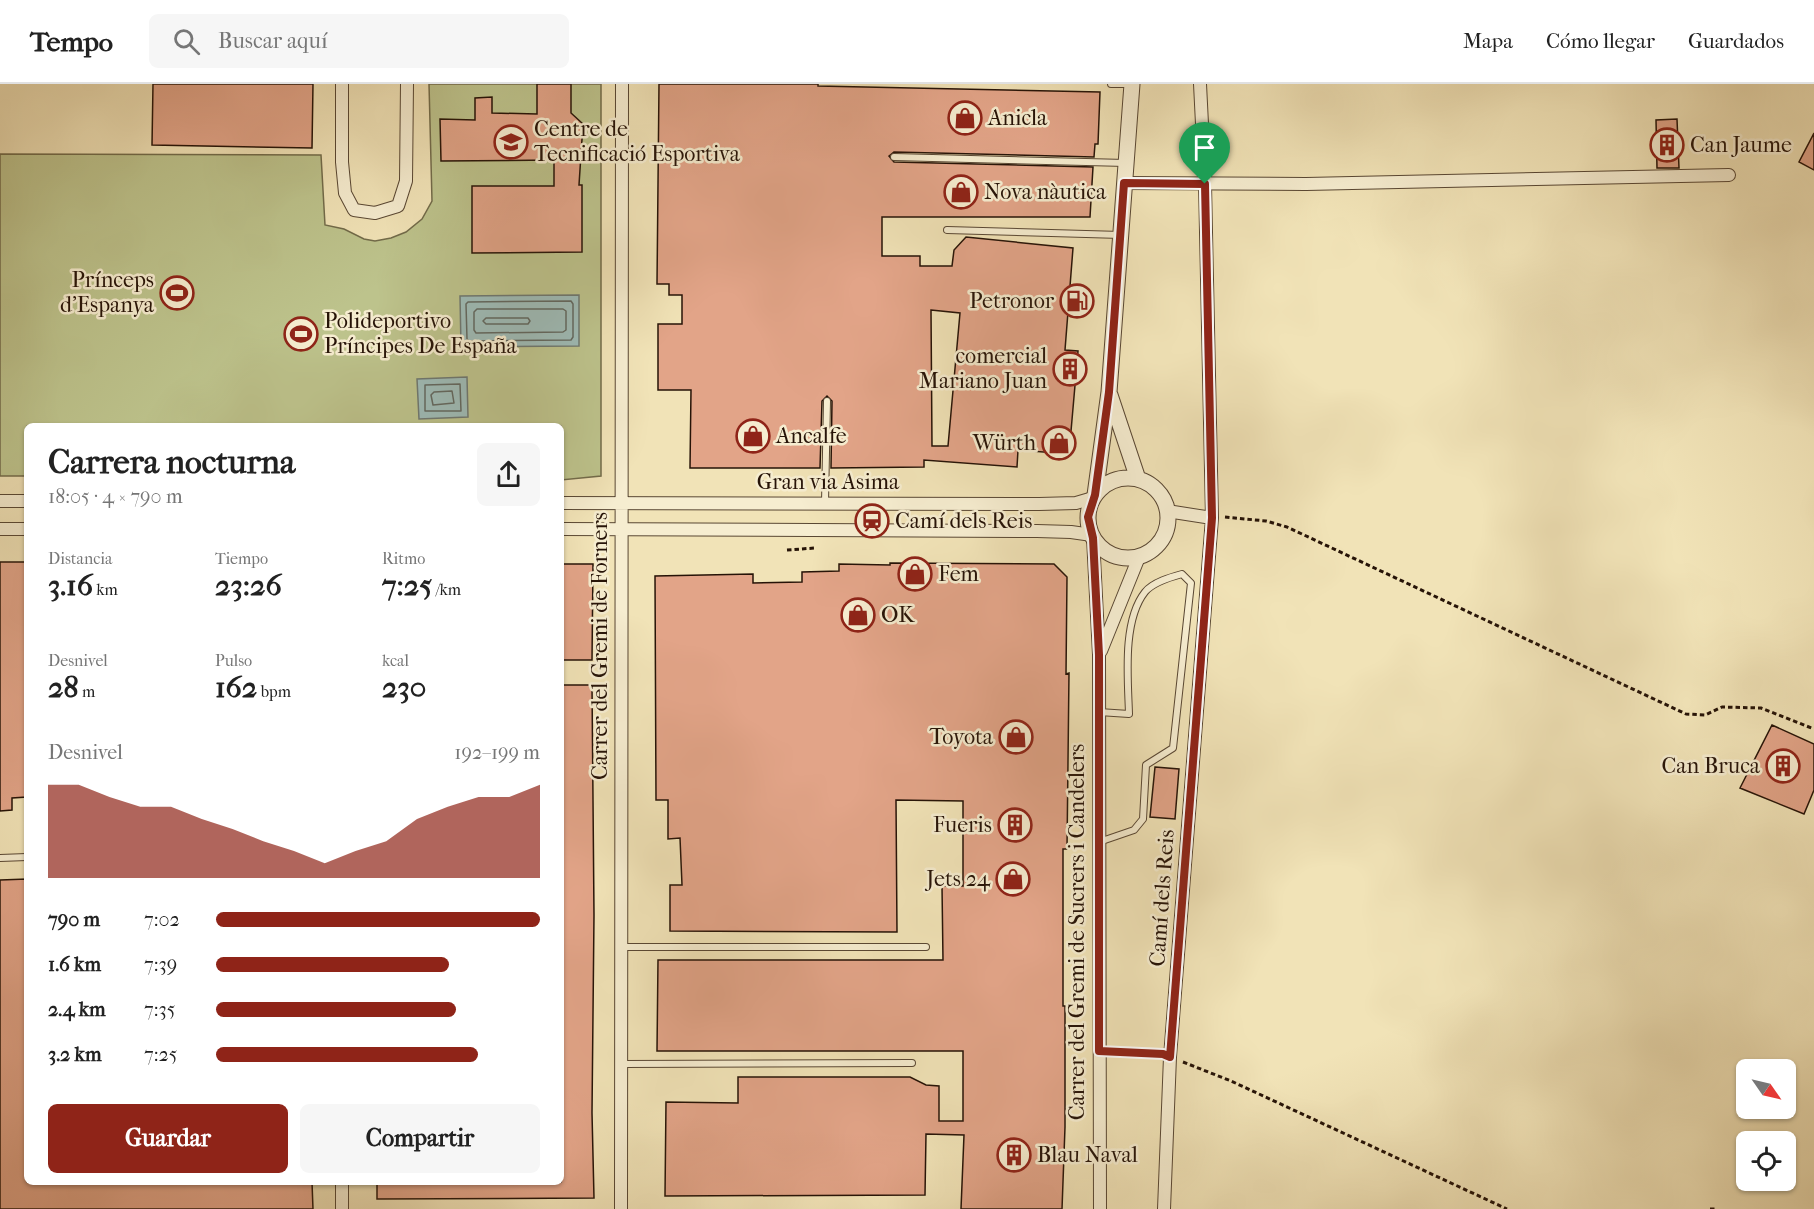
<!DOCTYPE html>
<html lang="es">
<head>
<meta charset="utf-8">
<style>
  :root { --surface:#fff; --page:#f6f6f6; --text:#222; --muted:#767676; --line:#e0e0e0; --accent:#8f2418 }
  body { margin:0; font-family:"IM FELL French Canon",serif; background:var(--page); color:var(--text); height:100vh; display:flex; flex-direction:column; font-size:22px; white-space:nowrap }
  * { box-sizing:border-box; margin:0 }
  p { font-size:20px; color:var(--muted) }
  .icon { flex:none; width:33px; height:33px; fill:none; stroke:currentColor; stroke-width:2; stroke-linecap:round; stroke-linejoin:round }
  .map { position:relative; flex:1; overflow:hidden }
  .details { position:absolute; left:24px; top:339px; width:540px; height:762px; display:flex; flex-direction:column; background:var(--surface); border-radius:9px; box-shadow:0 2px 4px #0004 }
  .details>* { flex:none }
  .needle { width:39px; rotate:124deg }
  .tools { position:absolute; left:1736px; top:975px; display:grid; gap:12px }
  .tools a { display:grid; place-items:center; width:60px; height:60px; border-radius:9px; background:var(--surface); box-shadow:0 2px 4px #0004; font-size:30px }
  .pin { position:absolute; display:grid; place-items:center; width:51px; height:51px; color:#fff; margin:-62px -26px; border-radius:50% 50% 50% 0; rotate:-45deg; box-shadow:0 0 6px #0007 }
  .pin .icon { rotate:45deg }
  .round { display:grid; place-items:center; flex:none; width:63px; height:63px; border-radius:9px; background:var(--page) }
  .head { display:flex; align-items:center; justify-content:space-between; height:102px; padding:0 24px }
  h1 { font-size:33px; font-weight:700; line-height:45px }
  .metrics { display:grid; grid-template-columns:repeat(3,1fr); gap:9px; height:102px; padding:6px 24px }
  .metrics div { display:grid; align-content:center }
  .metrics b { font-size:30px; font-weight:700 }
  .metrics small { font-size:16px; font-weight:400 }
  .metrics p { font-size:16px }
  .chart { height:168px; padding:12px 24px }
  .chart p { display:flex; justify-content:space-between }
  .chart svg { width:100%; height:108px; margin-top:6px; fill:var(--accent); opacity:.7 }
  .action { display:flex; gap:12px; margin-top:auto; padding:12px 24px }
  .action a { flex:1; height:69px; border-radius:9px; background:var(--accent); color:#fff; font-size:24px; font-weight:700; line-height:69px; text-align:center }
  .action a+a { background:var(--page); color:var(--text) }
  ul { padding:0 24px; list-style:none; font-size:20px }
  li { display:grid; grid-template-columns:96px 72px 1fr; align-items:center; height:45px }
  li i { height:15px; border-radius:8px; background:var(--accent) }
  header { display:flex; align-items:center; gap:36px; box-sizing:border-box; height:84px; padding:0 30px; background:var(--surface); border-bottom:2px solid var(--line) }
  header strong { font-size:28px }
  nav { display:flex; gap:33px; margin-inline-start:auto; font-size:21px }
  .search { width:420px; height:54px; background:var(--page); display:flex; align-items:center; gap:15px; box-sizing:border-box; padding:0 21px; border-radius:9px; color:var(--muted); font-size:22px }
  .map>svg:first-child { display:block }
  .green { fill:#bdc38c; stroke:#726b4a; stroke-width:1.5 }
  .water { fill:#9ebcb8; stroke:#6e7871; stroke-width:1.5 }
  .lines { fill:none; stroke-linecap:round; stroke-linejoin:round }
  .shore { stroke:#626860; stroke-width:1.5 }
  .building { fill:#e2a488; stroke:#261307; stroke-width:1.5; fill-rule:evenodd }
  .service-casing { stroke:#594733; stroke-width:8 }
  .minor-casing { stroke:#594733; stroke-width:14 }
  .tertiary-casing { stroke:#594733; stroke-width:17 }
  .path { stroke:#261307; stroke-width:3; stroke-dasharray:4.5 3; stroke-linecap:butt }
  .service { stroke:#f6edd0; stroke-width:6 }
  .minor { stroke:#f6edd0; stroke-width:12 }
  .tertiary { stroke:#f6edd0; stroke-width:15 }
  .route-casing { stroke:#fff; stroke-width:12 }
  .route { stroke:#8f2418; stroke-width:8 }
  .labels { text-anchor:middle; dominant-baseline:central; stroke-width:5; stroke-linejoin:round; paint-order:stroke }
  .poi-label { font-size:22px; fill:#261307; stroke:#f6edd0; text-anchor:start }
  .street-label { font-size:22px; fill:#261307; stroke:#f6edd0 }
</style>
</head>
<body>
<header>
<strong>Tempo</strong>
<div class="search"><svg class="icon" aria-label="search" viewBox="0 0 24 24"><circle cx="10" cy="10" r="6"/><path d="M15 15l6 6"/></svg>Buscar aquí</div>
<nav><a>Mapa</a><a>Cómo llegar</a><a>Guardados</a></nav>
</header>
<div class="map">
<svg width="1814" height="1125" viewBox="0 0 1814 1125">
  <rect width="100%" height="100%" fill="#f1e3b7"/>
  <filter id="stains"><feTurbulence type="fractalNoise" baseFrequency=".00333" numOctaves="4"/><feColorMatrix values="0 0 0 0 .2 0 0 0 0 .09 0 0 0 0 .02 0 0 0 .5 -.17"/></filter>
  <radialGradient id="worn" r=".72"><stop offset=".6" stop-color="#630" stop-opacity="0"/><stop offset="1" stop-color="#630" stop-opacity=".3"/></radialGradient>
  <path class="green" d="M 429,0 L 601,0 L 601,392 L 561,396 L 561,342 L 27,342 L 27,392 L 0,392 L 0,70 L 321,71 L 325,141 L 344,145 L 364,155 L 375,157 L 391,154 L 406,148 L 422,135 L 432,117 Z"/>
  <path class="water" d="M 579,211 L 579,262 L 461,263 L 460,212 Z
    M 467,293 L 468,333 L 419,335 L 417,295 Z"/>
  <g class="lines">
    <path class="shore" d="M 571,217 L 573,220 L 573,253 L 571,256 L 469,257 L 467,255 L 466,220 L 468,218 Z
      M 477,225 L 563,225 L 566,227 L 566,246 L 563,248 L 476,249 L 474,246 L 474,228 Z
      M 486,234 L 528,234 L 530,237 L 528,240 L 486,240 L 483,237 Z
      M 460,300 L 461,327 L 425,327 L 425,301 Z
      M 434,308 L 452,307 L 454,319 L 433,321 L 431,311 Z"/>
  </g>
  <path class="building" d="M 153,0 L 313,0 L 312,64 L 152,61 Z
    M 537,0 L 571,0 L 571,29 L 583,40 L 579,101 L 582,101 L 582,168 L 472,169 L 472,102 L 554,102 L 554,76 L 441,77 L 440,35 L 475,36 L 475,14 L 492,13 L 492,29 L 537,30 Z
    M 659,0 L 818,0 L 818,2 L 1100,8 L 1098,60 L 1095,60 L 1094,73 L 894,68 L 889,72 L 894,78 L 1093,83 L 1090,133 L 882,133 L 882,172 L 920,172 L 920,182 L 952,182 L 954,166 L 966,153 L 1073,164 L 1065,266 L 1078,267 L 1069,370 L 1018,366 L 1017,383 L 924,376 L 924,383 L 831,384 L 832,317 L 827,312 L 822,317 L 820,384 L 690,384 L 691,306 L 658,306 L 658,240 L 682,240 L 682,211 L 669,211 L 669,200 L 657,200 ZM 931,226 L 960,229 L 948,362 L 932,362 Z
    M 1677,35 L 1679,84 L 1657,84 L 1656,36 Z
    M 1814,49 L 1814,86 L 1799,78 Z
    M 0,478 L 27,478 L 27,713 L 12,714 L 12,726 L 0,727 Z
    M 890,479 L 1054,480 L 1067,493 L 1066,590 L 1069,589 L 1067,765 L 1063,765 L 1063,922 L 1065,922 L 1065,1043 L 1062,1125 L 961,1125 L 964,1051 L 926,1050 L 925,1111 L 665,1112 L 666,1018 L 738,1019 L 738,993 L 910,993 L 926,1001 L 939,1002 L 939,1037 L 963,1037 L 963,967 L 657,967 L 658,876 L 943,876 L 942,802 L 963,802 L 963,717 L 896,716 L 897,848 L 670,847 L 670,801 L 682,801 L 680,754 L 668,755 L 668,716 L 656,716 L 655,492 L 753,490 L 753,499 L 802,498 L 802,488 L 839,487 L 839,480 L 890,481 Z
    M 561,480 L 593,480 L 592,576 L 561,576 Z
    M 561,601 L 592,601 L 594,831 L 592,1029 L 594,1114 L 377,1115 L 377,1098 L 561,1098 Z
    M 1772,641 L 1814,660 L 1814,706 L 1804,730 L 1740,704 Z
    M 1155,683 L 1179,685 L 1175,735 L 1150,733 Z
    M 27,795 L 27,1098 L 312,1098 L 313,1125 L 0,1125 L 0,796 Z"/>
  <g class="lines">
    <defs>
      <path id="service" d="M 1111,0 L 1131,0
        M 894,73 L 1126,79
        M 947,146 L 1121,151
        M 825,419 L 827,317
        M 1099,758 L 1134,746 L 1143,735 L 1146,681 L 1173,664 L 1191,499 L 1182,490 C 1171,493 1153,498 1145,508 C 1122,537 1128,595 1129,630 L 1099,628
        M 0,774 L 27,773
        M 621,863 L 926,863
        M 622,980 L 912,979"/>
      <path id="minor" d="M 342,0 L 342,78 L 345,109 L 354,126 L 375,129 L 398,122 L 406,97 L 407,0
        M 1200,0 L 1205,100 L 1212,434
        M 1124,99 L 1306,100 L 1729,91
        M 0,417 L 27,417
        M 561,419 L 1039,420 L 1076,419 L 1093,414
        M 0,445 L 27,445
        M 561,445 L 1037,447 L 1071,448 L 1092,451
        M 1093,454 L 1099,571 L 1100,1125
        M 1101,567 L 1139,473
        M 342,1125 L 342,1098
        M 621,1125 L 622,0
        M 1164,1125 L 1170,973 L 1212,434 L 1167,427"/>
      <path id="tertiary" d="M 1110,311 L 1138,395
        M1088 434a40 40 0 1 1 80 0a40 40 0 1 1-80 0Z
        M 1095,411 L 1109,308 L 1132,0"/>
    </defs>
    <use href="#service" class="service-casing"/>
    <use href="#minor" class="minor-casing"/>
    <use href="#tertiary" class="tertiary-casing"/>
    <path class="path" d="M 762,398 L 793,397
      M 1225,433 L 1266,437 L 1287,443 L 1686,630 L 1705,631 L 1722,623 L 1761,624 L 1814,645
      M 787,466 L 815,464
      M 1112,968 L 1157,970
      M 1183,978 L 1231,997 L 1507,1125
      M 1710,1125 L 1716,1125"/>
    <use href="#service" class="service"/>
    <use href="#minor" class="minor"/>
    <use href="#tertiary" class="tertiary"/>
  </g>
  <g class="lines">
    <defs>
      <path id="route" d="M 1124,99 L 1205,100 L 1212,434 L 1170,973 L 1163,970 L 1099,967 L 1099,571 L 1093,454 L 1088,433 L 1095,411 L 1109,308 Z"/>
    </defs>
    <use href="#route" class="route-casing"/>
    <use href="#route" class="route"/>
  </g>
  <defs>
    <symbol id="shop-ring" viewBox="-11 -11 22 22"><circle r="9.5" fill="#f6edd0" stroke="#8f2418" stroke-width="1.5"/><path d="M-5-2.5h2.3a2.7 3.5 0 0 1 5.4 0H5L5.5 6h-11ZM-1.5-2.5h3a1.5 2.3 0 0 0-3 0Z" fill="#8f2418"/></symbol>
    <symbol id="school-ring" viewBox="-11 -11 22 22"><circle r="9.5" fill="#f6edd0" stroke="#8f2418" stroke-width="1.5"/><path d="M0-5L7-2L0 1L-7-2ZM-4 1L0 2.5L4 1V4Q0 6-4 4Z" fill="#8f2418"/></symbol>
    <symbol id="building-ring" viewBox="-11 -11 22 22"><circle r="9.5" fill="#f6edd0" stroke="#8f2418" stroke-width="1.5"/><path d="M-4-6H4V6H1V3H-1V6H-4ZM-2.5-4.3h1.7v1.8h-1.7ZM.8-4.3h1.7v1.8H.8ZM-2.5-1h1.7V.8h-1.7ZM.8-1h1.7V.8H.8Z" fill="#8f2418"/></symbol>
    <symbol id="stadium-ring" viewBox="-11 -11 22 22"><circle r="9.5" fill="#f6edd0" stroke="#8f2418" stroke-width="1.5"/><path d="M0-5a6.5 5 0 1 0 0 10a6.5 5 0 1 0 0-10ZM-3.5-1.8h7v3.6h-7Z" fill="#8f2418"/></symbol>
    <symbol id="fuel-ring" viewBox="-11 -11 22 22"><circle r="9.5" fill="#f6edd0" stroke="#8f2418" stroke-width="1.5"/><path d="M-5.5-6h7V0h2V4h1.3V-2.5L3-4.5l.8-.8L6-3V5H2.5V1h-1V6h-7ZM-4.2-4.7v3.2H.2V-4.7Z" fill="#8f2418"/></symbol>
    <symbol id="station-ring" viewBox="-11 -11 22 22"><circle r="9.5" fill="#f6edd0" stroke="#8f2418" stroke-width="1.5"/><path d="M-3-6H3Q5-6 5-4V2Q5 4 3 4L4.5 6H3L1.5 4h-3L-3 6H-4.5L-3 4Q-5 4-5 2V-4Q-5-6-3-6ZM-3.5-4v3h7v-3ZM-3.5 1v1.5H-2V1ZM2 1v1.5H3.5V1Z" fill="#8f2418"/></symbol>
  </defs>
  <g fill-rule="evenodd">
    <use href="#shop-ring" x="946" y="15" width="38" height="38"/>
    <use href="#school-ring" x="492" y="39" width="38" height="38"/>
    <use href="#building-ring" x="1648" y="42" width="38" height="38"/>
    <use href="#shop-ring" x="942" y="89" width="38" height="38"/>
    <use href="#stadium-ring" x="158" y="190" width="38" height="38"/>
    <use href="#fuel-ring" x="1058" y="198" width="38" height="38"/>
    <use href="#stadium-ring" x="282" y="231" width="38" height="38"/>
    <use href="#building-ring" x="1051" y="266" width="38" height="38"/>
    <use href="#shop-ring" x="734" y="333" width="38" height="38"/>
    <use href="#shop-ring" x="1040" y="340" width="38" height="38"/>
    <use href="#station-ring" x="853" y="418" width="38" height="38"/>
    <use href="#shop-ring" x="896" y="471" width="38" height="38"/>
    <use href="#shop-ring" x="839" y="512" width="38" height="38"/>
    <use href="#shop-ring" x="997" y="634" width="38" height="38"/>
    <use href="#building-ring" x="1764" y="663" width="38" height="38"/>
    <use href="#building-ring" x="996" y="722" width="38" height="38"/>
    <use href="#shop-ring" x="994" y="776" width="38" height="38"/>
    <use href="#building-ring" x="995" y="1052" width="38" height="38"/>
  </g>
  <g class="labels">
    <g class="poi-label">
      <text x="988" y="34">Anicla</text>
      <text x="534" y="45">Centre de<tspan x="534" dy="25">Tecnificació Esportiva</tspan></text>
      <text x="1690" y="61">Can Jaume</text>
      <text x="984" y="108">Nova nàutica</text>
      <text x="154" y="196" text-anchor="end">Prínceps<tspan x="154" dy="25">d'Espanya</tspan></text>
      <text x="1054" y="217" text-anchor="end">Petronor</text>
      <text x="324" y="237">Polideportivo<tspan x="324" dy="25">Príncipes De España</tspan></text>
      <text x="1047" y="272" text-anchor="end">comercial<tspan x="1047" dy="25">Mariano Juan</tspan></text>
      <text x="776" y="352">Ancalfe</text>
      <text x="1036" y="359" text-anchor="end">Würth</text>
      <text x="895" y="437">Camí dels Reis</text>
      <text x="938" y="490">Fem</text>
      <text x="881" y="531">OK</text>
      <text x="993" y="653" text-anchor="end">Toyota</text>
      <text x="1760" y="682" text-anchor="end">Can Bruca</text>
      <text x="992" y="741" text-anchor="end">Fueris</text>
      <text x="990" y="795" text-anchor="end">Jets 24</text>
      <text x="1037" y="1071">Blau Naval</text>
    </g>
    <g class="street-label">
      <text x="828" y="398">Gran via Asima</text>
      <text transform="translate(600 562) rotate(-90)">Carrer del Gremi de Forners</text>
      <text transform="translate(1162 814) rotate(-86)">Camí dels Reis</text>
      <text transform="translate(1077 848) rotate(-90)">Carrer del Gremi de Sucrers i Candelers</text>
    </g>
  </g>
  <rect width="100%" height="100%" filter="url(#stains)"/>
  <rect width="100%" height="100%" fill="url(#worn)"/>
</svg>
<div class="tools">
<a><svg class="needle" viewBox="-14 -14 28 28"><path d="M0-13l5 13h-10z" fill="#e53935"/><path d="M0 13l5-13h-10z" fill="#767676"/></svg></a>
<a><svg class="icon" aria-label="locate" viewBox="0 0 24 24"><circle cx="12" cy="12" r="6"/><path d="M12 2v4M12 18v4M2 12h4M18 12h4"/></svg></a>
</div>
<div class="pin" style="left:1205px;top:100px;background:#1e9e55"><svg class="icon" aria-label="arrive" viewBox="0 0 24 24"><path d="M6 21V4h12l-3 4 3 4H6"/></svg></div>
<section class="details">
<div class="head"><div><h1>Carrera nocturna</h1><p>18:05 · 4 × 790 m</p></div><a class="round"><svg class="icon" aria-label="share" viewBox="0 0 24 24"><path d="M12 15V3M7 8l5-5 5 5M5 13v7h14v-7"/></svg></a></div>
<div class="metrics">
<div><p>Distancia</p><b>3.16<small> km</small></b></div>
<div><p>Tiempo</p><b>23:26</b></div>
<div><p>Ritmo</p><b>7:25<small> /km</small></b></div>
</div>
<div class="metrics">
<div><p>Desnivel</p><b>28<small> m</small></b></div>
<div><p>Pulso</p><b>162<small> bpm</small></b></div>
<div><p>kcal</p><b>230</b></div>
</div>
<div class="chart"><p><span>Desnivel</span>192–199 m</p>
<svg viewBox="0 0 160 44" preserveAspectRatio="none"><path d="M0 44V6L10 6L20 11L30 15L40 15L50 20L60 24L70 29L80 33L90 38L100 33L110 29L120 20L130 15L140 11L150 11L160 6V44z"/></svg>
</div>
<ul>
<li><b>790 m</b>7:02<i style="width:100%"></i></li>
<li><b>1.6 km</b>7:39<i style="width:72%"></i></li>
<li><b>2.4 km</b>7:35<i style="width:74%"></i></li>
<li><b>3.2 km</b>7:25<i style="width:81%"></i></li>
</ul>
<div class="action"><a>Guardar</a><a>Compartir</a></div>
</section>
</div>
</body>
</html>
